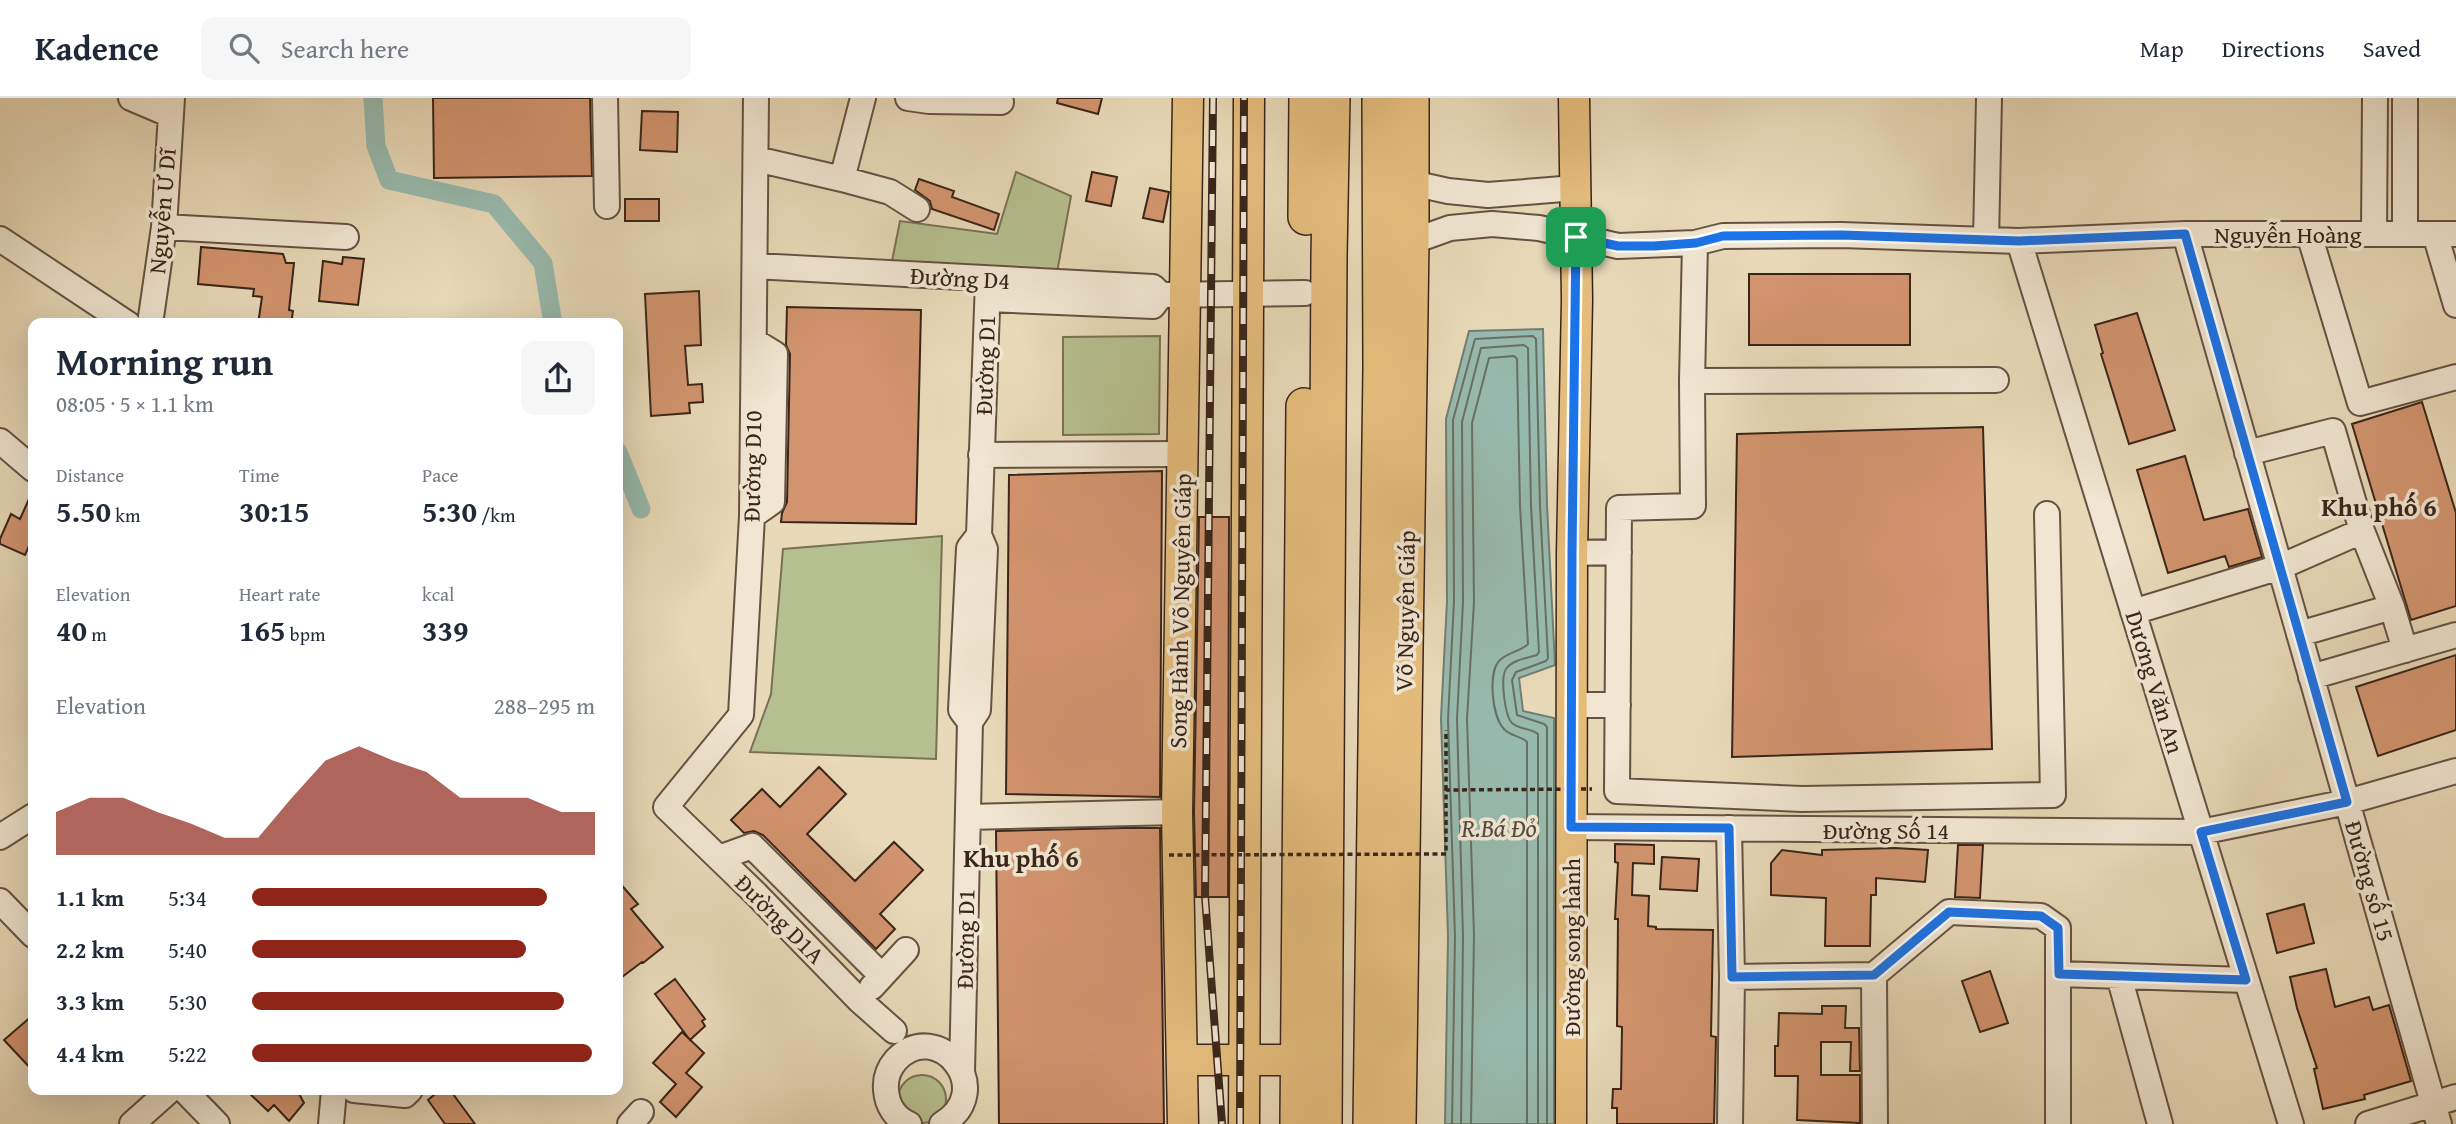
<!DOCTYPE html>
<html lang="en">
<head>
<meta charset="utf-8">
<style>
  :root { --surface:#fff; --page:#f6f6f7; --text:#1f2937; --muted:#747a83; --line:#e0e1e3; --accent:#8f2418 }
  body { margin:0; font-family:"Gentium Book Plus",serif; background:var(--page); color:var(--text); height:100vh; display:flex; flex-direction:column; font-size:26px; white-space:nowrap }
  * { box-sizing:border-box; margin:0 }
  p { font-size:23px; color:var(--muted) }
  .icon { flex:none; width:38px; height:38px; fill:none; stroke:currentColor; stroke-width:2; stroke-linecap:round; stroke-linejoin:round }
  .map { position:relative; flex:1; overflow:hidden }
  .side { position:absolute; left:28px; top:220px; width:595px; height:777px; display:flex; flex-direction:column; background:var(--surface); border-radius:14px; box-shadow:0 7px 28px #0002 }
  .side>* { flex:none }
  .pin { position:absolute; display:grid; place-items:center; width:60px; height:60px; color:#fff; margin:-30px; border-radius:14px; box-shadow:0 4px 10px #0006 }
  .round { display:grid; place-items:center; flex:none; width:74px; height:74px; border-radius:14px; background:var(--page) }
  .overview { display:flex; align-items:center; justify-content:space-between; height:119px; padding:0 28px }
  h1 { font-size:38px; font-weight:700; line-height:52px }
  .figures { display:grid; grid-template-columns:repeat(3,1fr); gap:10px; height:119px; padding:7px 28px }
  .figures div { display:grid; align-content:center }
  .figures b { font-size:30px; font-weight:700 }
  .figures small { font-size:19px; font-weight:400 }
  .figures p { font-size:19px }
  .chart { height:196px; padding:14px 28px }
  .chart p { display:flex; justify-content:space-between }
  .chart svg { width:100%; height:126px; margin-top:7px; fill:var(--accent); opacity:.7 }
  ul { padding:0 28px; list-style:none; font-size:23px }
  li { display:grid; grid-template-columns:112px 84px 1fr; align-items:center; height:52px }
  li i { height:18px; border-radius:9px; background:var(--accent) }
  header { display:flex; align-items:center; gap:42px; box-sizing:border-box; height:98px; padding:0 35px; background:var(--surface); border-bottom:2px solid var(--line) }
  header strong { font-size:33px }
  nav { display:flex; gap:38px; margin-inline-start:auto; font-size:24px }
  .search { width:490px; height:63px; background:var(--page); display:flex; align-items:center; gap:18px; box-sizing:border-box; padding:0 24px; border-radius:14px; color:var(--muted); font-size:26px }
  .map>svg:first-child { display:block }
  .green { fill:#b6bf8f; stroke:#787254; stroke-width:2 }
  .water { fill:#97baae; stroke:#727e73; stroke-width:2 }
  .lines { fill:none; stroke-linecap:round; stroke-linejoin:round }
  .shore { stroke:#687064; stroke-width:2 }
  .canal { stroke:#97baae; stroke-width:19 }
  .building { fill:#d2946e; stroke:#3a251a; stroke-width:2 }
  .minor-casing { stroke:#665242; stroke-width:28 }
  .major-casing { stroke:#3a251a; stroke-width:33 }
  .highway-casing { stroke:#3a251a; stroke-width:38 }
  .path { stroke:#3a251a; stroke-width:3.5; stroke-dasharray:5 3.5; stroke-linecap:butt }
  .minor { stroke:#f0e6d1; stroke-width:24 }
  .major { stroke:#e4bc7c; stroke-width:30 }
  .highway { stroke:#e4bc7c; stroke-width:35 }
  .rail-casing { stroke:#3a251a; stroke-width:8 }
  .rail { stroke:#f0e6d1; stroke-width:5; stroke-dasharray:16; stroke-linecap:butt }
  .path-bridge { stroke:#3a251a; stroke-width:3.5; stroke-dasharray:5 3.5; stroke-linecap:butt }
  .route-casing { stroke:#fff; stroke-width:14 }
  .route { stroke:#1a73e8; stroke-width:9 }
  .labels { text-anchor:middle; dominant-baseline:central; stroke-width:7; stroke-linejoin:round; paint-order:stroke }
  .street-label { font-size:24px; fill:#3a251a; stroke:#f0e6d1 }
  .neighbourhood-label { font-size:26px; font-weight:bold; fill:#3a251a; stroke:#f0e6d1 }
  .water-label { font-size:26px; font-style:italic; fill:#514a3f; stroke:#f0e6d1 }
</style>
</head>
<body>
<header>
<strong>Kadence</strong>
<div class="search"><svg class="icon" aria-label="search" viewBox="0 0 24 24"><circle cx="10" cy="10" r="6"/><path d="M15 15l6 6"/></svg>Search here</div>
<nav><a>Map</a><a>Directions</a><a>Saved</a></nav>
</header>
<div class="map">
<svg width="2456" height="1026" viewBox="0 0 2456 1026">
  <rect width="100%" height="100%" fill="#e8d9b8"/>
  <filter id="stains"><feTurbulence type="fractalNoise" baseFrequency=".00286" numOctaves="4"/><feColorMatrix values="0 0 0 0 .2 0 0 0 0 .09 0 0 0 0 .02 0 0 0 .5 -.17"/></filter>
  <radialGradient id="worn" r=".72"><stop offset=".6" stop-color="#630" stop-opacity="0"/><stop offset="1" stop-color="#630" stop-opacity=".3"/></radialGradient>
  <path class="green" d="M 1016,74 L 1071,98 L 1056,180 L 890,173 L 900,123 L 997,136 Z
    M 1160,238 L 1159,336 L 1063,337 L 1063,239 Z
    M 942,438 L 936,661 L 750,654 L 771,596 L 783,451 Z
    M898 1001a24 24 0 1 1 48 0a24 24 0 1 1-48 0Z"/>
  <path class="water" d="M 1543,231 L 1547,407 L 1555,567 L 1519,580 L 1523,613 L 1554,620 L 1554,1026 L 1445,1026 L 1448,838 L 1441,620 L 1447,503 L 1446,321 L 1469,233 Z"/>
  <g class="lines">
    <path class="shore" d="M 1452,1026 L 1455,838 L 1448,621 L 1454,503 L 1453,322 L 1475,241 L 1533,238 L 1536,241 L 1540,408 L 1548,560 L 1546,563 L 1516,574 L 1512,582 L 1517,617 L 1544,626 L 1547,629 L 1547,1026
      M 1461,1026 L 1463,838 L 1457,621 L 1463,504 L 1462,324 L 1481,250 L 1524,247 L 1528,250 L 1531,408 L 1539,554 L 1537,557 C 1527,560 1512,562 1506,571 C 1500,580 1505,618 1512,625 C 1520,632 1531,630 1538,636 L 1538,1026
      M 1471,1026 L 1474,837 L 1467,621 L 1474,504 L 1472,325 L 1489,260 L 1514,258 L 1517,261 L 1520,408 L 1528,546 C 1520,554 1507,554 1499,563 C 1488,575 1492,619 1504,631 C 1510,638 1521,638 1527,644 L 1527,1026"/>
    <path class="canal" d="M 373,0 L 376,48 L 389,82 L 494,106 L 543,165 L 553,226
      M 618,354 L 641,411"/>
  </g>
  <path class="building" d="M 433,0 L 590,0 L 592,78 L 434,80 Z
    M 1058,0 L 1102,0 L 1098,16 L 1057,5 Z
    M 642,13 L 678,14 L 677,54 L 640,52 Z
    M 1092,74 L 1117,79 L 1111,108 L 1086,103 Z
    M 919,81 L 954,93 L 952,99 L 999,116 L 994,132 L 932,111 L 930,103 L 915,92 Z
    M 1150,90 L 1169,94 L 1163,124 L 1143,120 Z
    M 625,101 L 659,101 L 659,123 L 625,123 Z
    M 201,149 L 283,156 L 286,165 L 294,165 L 289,212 L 293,213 L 291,226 L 258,226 L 262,199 L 253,198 L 254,191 L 198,186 Z
    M 343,159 L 364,161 L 358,207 L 319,203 L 323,163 L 342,166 Z
    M 1749,176 L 1910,176 L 1910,247 L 1749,247 Z
    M 699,193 L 701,247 L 685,248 L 688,287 L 702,286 L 703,304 L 689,305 L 690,315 L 651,318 L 645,196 Z
    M 787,209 L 921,212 L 916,426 L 781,424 L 782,415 L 787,404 L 790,256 L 786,247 Z
    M 2137,215 L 2175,332 L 2129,346 L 2101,256 L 2103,255 L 2095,227 Z
    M 2422,304 L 2456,415 L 2456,508 L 2411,522 L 2352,326 Z
    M 1983,329 L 1992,651 L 1732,659 L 1737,336 Z
    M 2185,358 L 2204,422 L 2248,411 L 2262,459 L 2229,469 L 2225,458 L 2168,475 L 2137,372 Z
    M 1162,373 L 1160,699 L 1006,696 L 1009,377 Z
    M 33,392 L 33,439 L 25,457 L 0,446 L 0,441 L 11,416 L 20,421 Z
    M 1199,419 L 1229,419 L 1228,799 L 1196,799 L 1194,714 Z
    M 2456,557 L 2456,632 L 2378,658 L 2356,589 Z
    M 819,669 L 846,696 L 807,736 L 855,783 L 894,744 L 923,772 L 880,816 L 895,831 L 876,851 L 763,737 L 754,733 L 744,735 L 731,722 L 762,691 L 780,709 Z
    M 1124,730 L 1160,730 L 1164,1026 L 999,1026 L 996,733 Z
    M 1615,746 L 1654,747 L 1654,766 L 1633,765 L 1632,797 L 1649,798 L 1648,828 L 1656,829 L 1656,831 L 1713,832 L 1711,938 L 1716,939 L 1714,1026 L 1617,1026 L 1617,1010 L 1612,1010 L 1613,991 L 1621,991 L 1622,929 L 1617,928 L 1618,821 L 1615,821 L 1618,765 L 1615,764 Z
    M 1958,747 L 1983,747 L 1980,800 L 1955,799 Z
    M 1895,750 L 1928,752 L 1925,784 L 1876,780 L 1876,797 L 1871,797 L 1870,848 L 1825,848 L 1826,800 L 1771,797 L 1771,765 L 1782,752 L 1822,757 L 1822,752 Z
    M 1662,759 L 1699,761 L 1697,793 L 1660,791 Z
    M 618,783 L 638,806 L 631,811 L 663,849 L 643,865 L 642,864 L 618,882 Z
    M 2304,806 L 2314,845 L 2277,855 L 2267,816 Z
    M 2326,871 L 2335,909 L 2369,899 L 2373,912 L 2389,907 L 2411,983 L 2364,997 L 2365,1001 L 2323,1011 L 2314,971 L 2317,970 L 2297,910 L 2290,879 Z
    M 1990,873 L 2008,925 L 1980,934 L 1962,883 Z
    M 675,881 L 705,921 L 702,923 L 705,928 L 690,942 L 655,896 Z
    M 1822,908 L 1846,908 L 1845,930 L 1859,930 L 1860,973 L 1850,973 L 1851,944 L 1821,944 L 1821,977 L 1860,977 L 1860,1025 L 1797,1022 L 1798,978 L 1775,978 L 1775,948 L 1778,948 L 1779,915 L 1822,916 Z
    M 33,917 L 33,973 L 4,942 Z
    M 682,934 L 704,955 L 686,975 L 702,989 L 676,1019 L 660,1004 L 676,986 L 653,965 Z
    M 246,992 L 297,992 L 304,1005 L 289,1023 L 274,1007 L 268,1013 Z
    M 440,992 L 450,992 L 475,1026 L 445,1026 L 428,1002 Z"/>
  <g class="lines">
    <defs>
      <path id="minor" d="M 131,0 L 171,17
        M 605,0 L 607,108
        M 756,0 L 752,418 L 741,617 L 666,709 L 756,796 L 859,902 L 894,933
        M 908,0 L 929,3 L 1001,4
        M 756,61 L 842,81 L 863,0
        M 842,81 L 890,94 L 917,111
        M 1412,85 L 1448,93 L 1488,97 L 1575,90
        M 164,129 L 346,139
        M 2185,136 L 2439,1026
        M 2309,136 L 2360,305 L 2456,279
        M 2374,136 L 2375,0
        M 2405,136 L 2405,0
        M 2435,136 L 2456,207
        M 0,141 L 128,226
        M 1986,142 L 1989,0
        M 2019,143 L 2291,1026
        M 1411,144 L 1450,130 L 1492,126 L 1539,130 L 1618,148 L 1695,145 L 1723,138 L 1841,137 L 2019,143 L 2185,136 L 2456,136
        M 1695,145 L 1692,283 L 1693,408 L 1619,410 L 1617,693 L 1802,701 L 2053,697 L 2047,416
        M 755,168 L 1153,189 L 1161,197 L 1305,195
        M 988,201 L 1153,208 L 1161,197
        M 150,226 L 164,129 L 172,0
        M 1692,283 L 1996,282
        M 0,343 L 33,371
        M 2247,355 L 2333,333 L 2362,433 L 2392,509
        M 981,357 L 1183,356
        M 752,418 L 772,404 L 775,256 L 754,243
        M 979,437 L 969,450 L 961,612 L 970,624 L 978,612 L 985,451 L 979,437 L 988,182
        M 1572,455 L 1619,454
        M 2133,514 L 2280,469 L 2362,433
        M 2299,536 L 2392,509 L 2405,552
        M 2311,579 L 2456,537
        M 1571,607 L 1618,607
        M 968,719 L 1177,714
        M 1571,729 L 2201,734 L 2347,704 L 2456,673
        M 1729,730 L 1732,879 L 1730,1026
        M 0,739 L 33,718
        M 719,760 L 752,748 L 882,878
        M 0,803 L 33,837
        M 2059,876 L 2246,882
        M 1874,877 L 1875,1026
        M 2119,878 L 2160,1026
        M 1732,879 L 1874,877 L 1949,814 L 2041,818 L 2058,830 L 2058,1026
        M 872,889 L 906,852
        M 962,974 L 970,624
        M 184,992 L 217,1026
        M 354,992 L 405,997 L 410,992
        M 132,1026 L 170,992
        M 331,1026 L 334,992
        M 630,1026 L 641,1014
        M 909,1026 C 895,1020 887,1007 886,992 C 885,981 889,970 896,962 C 937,918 999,992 942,1026
        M 2368,1026 L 2456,999"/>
      <path id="major" d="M 1182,962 L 1299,962
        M 1183,1026 L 1177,714 L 1188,0
        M 1244,1026 L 1249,0
        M 1571,1026 L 1572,455 L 1577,202 L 1574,0"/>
      <path id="highway" d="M 1306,119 L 1307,0
        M 1298,1026 L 1304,308
        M 1324,1026 L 1329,159 L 1332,0
        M 1371,1026 L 1381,269 L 1380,0
        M 1398,1026 L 1411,144 L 1411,0"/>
    </defs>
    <use href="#minor" class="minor-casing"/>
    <use href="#major" class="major-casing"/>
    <use href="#highway" class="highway-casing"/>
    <path class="path" d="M 1446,692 L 1446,632"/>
    <use href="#minor" class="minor"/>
    <use href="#major" class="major"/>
    <use href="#highway" class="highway"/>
    <defs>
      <path id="rail" d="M 1213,0 L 1205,798 L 1222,1026
        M 1240,1026 L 1244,0"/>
    </defs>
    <use href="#rail" class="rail-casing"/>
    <use href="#rail" class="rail"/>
    <path class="path-bridge" d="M 1169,757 L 1446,756 L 1446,692 L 1592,691"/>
  </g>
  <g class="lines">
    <defs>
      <path id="route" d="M 2185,136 L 2347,704 L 2201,734 L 2246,882 L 2059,876 L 2058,830 L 2041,818 L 1949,814 L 1874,877 L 1732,879 L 1729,730 L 1571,729 L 1572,455 L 1576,139 L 1618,148 L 1654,148 L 1696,145 L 1723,138 L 1841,137 L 2019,143 Z"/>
    </defs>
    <use href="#route" class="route-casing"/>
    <use href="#route" class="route"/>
  </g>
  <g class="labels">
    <g class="street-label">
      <text transform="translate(162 113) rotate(-85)">Nguyễn Ư Dĩ</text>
      <text x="2288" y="136">Nguyễn Hoàng</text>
      <text transform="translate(960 180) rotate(3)">Đường D4</text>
      <text transform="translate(985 267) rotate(-88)">Đường D1</text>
      <text transform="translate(752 368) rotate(-89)">Đường D10</text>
      <text transform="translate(1180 513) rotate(-89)">Song Hành Võ Nguyên Giáp</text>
      <text transform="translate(1405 513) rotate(-89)">Võ Nguyên Giáp</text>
      <text transform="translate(2155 584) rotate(73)">Dương Văn An</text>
      <text x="1886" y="732">Đường Số 14</text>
      <text transform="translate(2370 783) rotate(74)">Đường số 15</text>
      <text transform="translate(780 821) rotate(45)">Đường D1A</text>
      <text transform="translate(965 841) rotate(-89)">Đường D1</text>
      <text transform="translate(1571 849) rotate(-90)">Đường song hành</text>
    </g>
    <g class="neighbourhood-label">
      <text x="2379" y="408">Khu phố 6</text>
      <text x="1021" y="759">Khu phố 6</text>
    </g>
    <g class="water-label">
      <text x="1499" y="729">R.Bá Đỏ</text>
    </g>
  </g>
  <rect width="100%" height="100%" filter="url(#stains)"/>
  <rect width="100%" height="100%" fill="url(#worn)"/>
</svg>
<div class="pin" style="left:1576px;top:139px;background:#1e9e55"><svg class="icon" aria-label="arrive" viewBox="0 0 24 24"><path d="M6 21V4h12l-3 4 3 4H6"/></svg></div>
<section class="side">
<div class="overview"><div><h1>Morning run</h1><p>08:05 · 5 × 1.1 km</p></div><a class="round"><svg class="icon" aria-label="share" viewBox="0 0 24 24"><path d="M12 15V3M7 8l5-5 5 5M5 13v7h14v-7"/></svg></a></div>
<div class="figures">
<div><p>Distance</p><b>5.50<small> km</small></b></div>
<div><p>Time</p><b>30:15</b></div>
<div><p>Pace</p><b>5:30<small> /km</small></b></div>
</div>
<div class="figures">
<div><p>Elevation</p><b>40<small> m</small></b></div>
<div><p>Heart rate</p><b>165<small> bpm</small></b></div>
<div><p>kcal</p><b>339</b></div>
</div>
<div class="chart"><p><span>Elevation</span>288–295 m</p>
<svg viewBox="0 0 160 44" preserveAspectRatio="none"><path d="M0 44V29L10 24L20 24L30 29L40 33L50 38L60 38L70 24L80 11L90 6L100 11L110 15L120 24L130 24L140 24L150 29L160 29V44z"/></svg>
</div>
<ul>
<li><b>1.1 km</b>5:34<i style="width:86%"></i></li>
<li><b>2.2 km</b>5:40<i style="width:80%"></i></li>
<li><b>3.3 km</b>5:30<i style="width:91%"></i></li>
<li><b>4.4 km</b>5:22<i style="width:99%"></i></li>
</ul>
</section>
</div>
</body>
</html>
